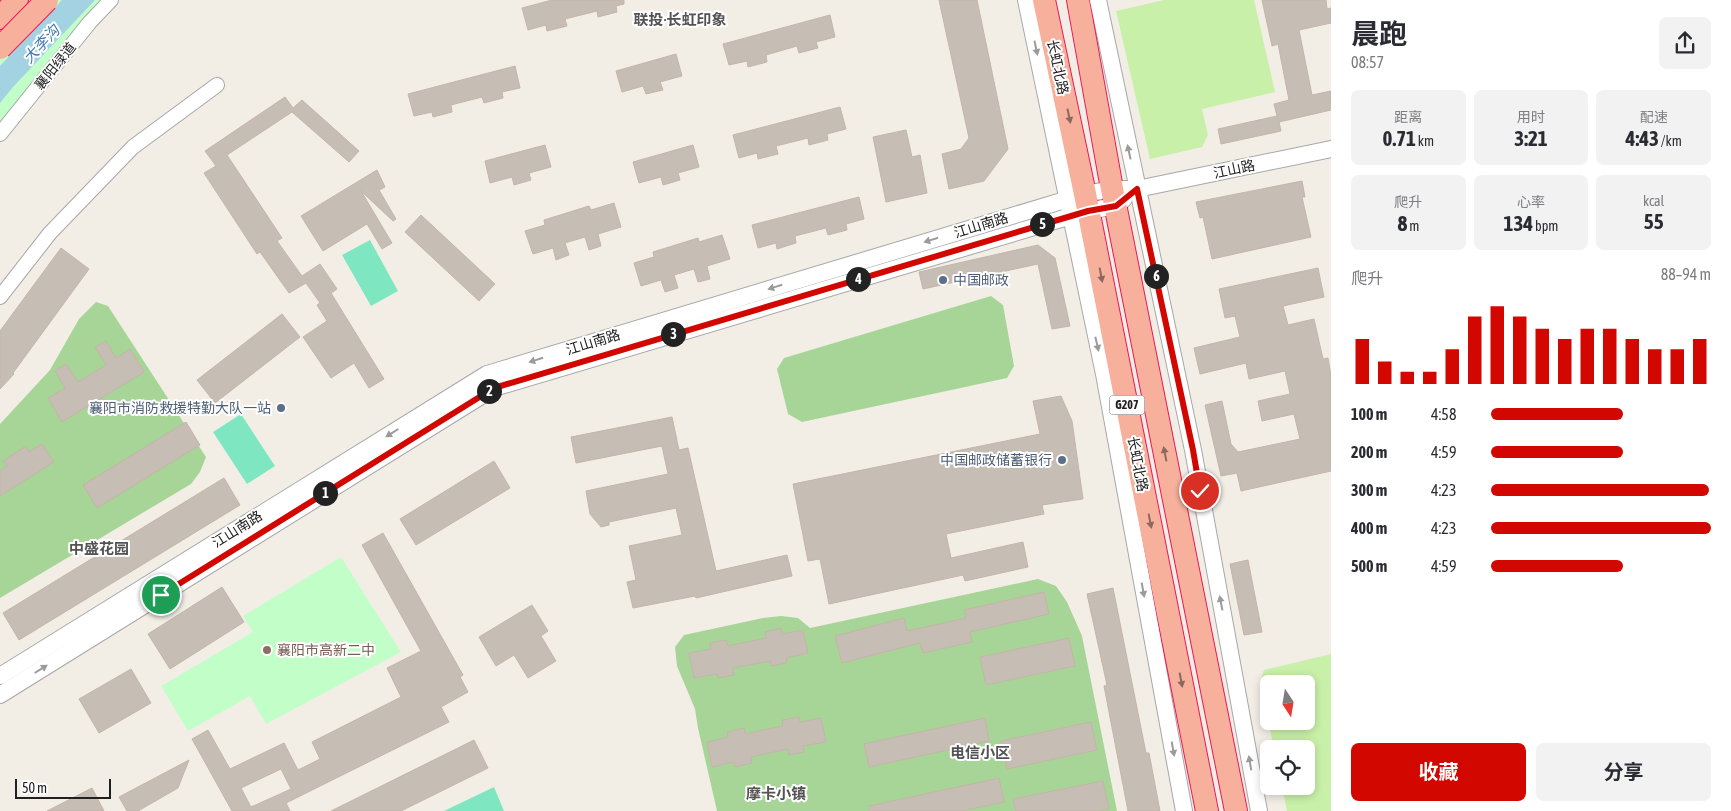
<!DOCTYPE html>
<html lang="zh">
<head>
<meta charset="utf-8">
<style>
  :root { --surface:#fff; --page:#f2f2f3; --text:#2b2b33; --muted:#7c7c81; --accent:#d10700 }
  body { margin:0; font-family:"Asap Condensed","Noto Sans SC",sans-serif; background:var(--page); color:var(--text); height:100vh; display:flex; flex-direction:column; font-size:19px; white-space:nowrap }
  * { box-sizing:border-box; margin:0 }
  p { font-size:16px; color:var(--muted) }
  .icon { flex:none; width:28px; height:28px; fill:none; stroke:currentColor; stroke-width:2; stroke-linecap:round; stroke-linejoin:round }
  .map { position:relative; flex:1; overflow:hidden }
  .details { display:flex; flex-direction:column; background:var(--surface); width:400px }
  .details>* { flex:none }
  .needle { width:32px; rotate:168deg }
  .fabs { position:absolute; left:1260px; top:675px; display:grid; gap:10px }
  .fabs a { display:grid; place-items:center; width:55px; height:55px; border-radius:8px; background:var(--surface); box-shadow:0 2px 8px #0003; font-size:25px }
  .scale { position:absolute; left:15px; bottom:12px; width:96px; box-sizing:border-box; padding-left:5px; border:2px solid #202020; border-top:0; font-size:14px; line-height:18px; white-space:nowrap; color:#202020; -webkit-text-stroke:4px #fff; paint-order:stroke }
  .pin { position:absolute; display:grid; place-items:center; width:42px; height:42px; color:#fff; margin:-21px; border:2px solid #fff; border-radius:50%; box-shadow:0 1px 5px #0007 }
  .km { position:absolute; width:25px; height:25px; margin:-12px; border-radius:50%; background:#222; color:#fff; font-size:14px; line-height:25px; text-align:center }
  .round { display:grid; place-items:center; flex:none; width:52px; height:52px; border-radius:8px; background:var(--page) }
  .overview { display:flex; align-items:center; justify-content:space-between; height:85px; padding:0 20px }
  h1 { font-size:28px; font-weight:700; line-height:38px }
  .metrics { display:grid; grid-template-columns:repeat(3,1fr); gap:8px; height:85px; padding:5px 20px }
  .metrics div { display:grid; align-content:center; border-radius:8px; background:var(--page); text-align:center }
  .metrics b { font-size:21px; font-weight:700 }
  .metrics small { font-size:14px; font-weight:400 }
  .metrics p { font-size:14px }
  .chart { height:140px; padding:10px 20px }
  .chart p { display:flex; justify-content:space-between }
  .chart svg { width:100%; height:90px; margin-top:5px; stroke:var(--accent); stroke-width:6 }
  .action { display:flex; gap:10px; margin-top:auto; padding:10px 20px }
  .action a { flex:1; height:58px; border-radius:8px; background:var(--accent); color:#fff; font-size:20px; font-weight:700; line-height:58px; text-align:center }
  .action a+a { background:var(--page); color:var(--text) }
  ul { padding:0 20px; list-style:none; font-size:16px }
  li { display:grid; grid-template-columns:80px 60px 1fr; align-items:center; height:38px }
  li i { height:12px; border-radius:6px; background:var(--accent) }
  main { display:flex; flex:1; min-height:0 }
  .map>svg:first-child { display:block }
  .grass { fill:#c9f0a8; fill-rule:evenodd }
  .forest { fill:#a7d597 }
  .park { fill:#c1fec8 }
  .pitch { fill:#7ee7c2 }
  .water { fill:#a3d2e3 }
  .building { fill:#c6beb5; stroke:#c5b5a7; fill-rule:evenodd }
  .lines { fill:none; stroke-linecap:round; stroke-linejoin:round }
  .minor-casing { stroke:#a7a7a7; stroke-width:16 }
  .tertiary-casing { stroke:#a7a7a7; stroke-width:18 }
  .trunk-casing { stroke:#ec1759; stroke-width:24 }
  .minor { stroke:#fff; stroke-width:14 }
  .tertiary { stroke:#fff; stroke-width:16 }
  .trunk { stroke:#f7b09b; stroke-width:22 }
  .trunk-bridge-casing { stroke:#ec1759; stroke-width:24; stroke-linecap:butt }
  .trunk-bridge { stroke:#f7b09b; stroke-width:22 }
  .oneway { fill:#9b9b9b }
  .oneway2 { fill:#8c685e }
  .route-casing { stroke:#fff; stroke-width:10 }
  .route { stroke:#d10700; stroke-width:6 }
  .service-dot { fill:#5c6f8a; stroke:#fff; stroke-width:2 }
  .education-dot { fill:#8d6e63; stroke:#fff; stroke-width:2 }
  .labels { text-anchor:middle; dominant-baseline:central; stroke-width:4; stroke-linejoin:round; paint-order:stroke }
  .shield { fill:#fff; stroke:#636363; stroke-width:1 }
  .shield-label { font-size:12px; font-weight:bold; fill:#202020 }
  .street-label { font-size:14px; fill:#202020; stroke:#fff }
  .service-label { font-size:14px; fill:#4e5e75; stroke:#fff; text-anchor:end }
  .education-label { font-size:14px; fill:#785e54; stroke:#fff; text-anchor:start }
  .neighbourhood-label { font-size:15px; font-weight:bold; fill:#535353; stroke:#fff }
  .water-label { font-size:15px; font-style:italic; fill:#4076b2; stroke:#fff }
</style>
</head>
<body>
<main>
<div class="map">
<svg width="1331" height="811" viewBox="0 0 1331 811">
  <rect width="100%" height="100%" fill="#f2eee6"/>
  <path class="grass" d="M 1164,0 L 1254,0 L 1275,92 L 1202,109 L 1208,135 L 1202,147 L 1150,159 L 1116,11 Z
    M 1331,654 L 1331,811 L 1287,811 L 1282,786 L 1306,786 L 1306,749 L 1274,749 L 1260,682 L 1264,670 ZM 1269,684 L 1306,684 L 1306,721 L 1269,721 Z"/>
  <path class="forest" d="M 991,296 L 1003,305 L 1014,366 L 1007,378 L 802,422 L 788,414 L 777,369 L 784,358 Z
    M 96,302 L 108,306 L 206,457 L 200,472 L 191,484 L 0,598 L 0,424 L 50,370 L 79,319 Z
    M 1038,579 L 1056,586 L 1067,602 L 1082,636 L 1117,811 L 717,811 L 698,728 L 695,709 L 677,666 L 675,647 L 684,635 L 763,618 L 781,616 L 798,618 L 810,628 Z"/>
  <path class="park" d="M 37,0 L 111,0 L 0,134 L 0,37 Z
    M 341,557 L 401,652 L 266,724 L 250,696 L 188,731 L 161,686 L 253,632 L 243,616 Z"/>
  <path class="pitch" d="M 370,240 L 398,291 L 371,306 L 342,255 Z
    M 241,414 L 275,466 L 247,484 L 213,432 Z
    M 494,787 L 504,811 L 444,811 Z"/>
  <path class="water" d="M 62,0 L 95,0 L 13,87 L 0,103 L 0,66 Z"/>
  <path class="building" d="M 552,0 L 624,0 L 624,4 L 616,6 L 617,12 L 598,17 L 597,11 L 565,19 L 567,26 L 547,31 L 546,25 L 528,30 L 522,8 Z
    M 939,0 L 977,0 L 1008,149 L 984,181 L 949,189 L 942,154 L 961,149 L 969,138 Z
    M 1262,0 L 1326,0 L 1327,9 L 1331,8 L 1331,23 L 1299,30 L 1312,95 L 1331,91 L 1331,110 L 1279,122 L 1281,131 L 1221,144 L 1218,129 L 1277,116 L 1274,104 L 1289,100 L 1278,44 L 1272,46 Z
    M 830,15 L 835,37 L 816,42 L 818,48 L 799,53 L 797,46 L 766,55 L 767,62 L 748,67 L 747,61 L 729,65 L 723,44 Z
    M 676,54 L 682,76 L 660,82 L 663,90 L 646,94 L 643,86 L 622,92 L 616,71 Z
    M 515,66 L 520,88 L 502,92 L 503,98 L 484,103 L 482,97 L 451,105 L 452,112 L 433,117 L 432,112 L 414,116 L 408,94 Z
    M 285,97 L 293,108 L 302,100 L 359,151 L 349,162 L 292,112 L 227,155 L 282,238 L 277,241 L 302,276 L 320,264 L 337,289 L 331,293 L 384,379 L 369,388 L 354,363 L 331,378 L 303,337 L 327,321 L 317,305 L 320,303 L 306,283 L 289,293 L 260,252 L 257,254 L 204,173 L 216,166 L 205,151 Z
    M 840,107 L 846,129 L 827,134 L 828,140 L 809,145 L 808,138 L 776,146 L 778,154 L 758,159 L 757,153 L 739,158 L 733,135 Z
    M 906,130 L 912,157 L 920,155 L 927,193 L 886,202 L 873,137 Z
    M 545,145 L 551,167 L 529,173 L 531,180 L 514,185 L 512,177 L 490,183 L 485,161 Z
    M 693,145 L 699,167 L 678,173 L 680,180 L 663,185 L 661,177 L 639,183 L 633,162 Z
    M 377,170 L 385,187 L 379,190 L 396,219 L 393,221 L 361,191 L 392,243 L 382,249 L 367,224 L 323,251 L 301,216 Z
    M 1302,181 L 1305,197 L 1302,197 L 1311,237 L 1212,259 L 1203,217 L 1200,218 L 1196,202 Z
    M 859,197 L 864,219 L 846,224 L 847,230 L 828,235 L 826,228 L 795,236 L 796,243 L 777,249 L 776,243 L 758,248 L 752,225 Z
    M 614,203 L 621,227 L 598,234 L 601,246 L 589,250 L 585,237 L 565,243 L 569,255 L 556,260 L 553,248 L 533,254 L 525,231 L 545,225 L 544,220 L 589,206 L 591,210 Z
    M 421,215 L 495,284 L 479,301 L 405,232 Z
    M 722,235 L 730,259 L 707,266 L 710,279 L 698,282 L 694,269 L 674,275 L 678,288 L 665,292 L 661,280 L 641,286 L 634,263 L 654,257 L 653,252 L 698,238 L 699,242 Z
    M 1038,245 L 1055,258 L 1070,326 L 1052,329 L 1038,264 L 923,289 L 919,272 Z
    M 61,248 L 89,269 L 13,373 L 14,374 L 0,389 L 0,331 Z
    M 1318,268 L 1324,297 L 1283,306 L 1288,325 L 1314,319 L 1323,359 L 1328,358 L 1331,375 L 1331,471 L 1241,491 L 1237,473 L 1221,476 L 1205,405 L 1222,401 L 1231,444 L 1238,452 L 1300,439 L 1294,414 L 1262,421 L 1258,401 L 1290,394 L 1285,371 L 1249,379 L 1246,363 L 1200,374 L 1194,348 L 1240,337 L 1235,316 L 1225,318 L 1219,289 Z
    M 282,314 L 300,337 L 215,403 L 197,380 Z
    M 106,341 L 116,358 L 130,349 L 144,372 L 62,422 L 48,398 L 65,388 L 55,371 L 66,364 L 78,382 L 106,365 L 95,347 Z
    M 1061,396 L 1072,421 L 1083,499 L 1042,505 L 1044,514 L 946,534 L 951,558 L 1023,542 L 1028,567 L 965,581 L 963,575 L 829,604 L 820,559 L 808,561 L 793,484 L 1040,434 L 1033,401 Z
    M 672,417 L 679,450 L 688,448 L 716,571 L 787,555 L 792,576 L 696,598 L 695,596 L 633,608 L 627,582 L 636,580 L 629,546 L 682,535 L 676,508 L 609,522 L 609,525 L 601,527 L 590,514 L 586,491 L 668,474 L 662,446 L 576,463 L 571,437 Z
    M 186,422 L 200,445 L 97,508 L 83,485 Z
    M 42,444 L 54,462 L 0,496 L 0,471 L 7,466 L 3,461 L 26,446 L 29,452 Z
    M 494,461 L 510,488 L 416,545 L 400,519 Z
    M 224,478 L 240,505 L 19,640 L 3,613 Z
    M 383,533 L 463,675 L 460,677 L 468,692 L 441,707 L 449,722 L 286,803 L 290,811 L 232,811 L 192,739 L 208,730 L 230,769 L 284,743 L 298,770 L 320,759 L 312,742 L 401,697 L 387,668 L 421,651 L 362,545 ZM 281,769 L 291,789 L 251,807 L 241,788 Z
    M 1248,560 L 1262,632 L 1244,635 L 1230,564 Z
    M 222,587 L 244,622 L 170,669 L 148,634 Z
    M 1113,588 L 1146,753 L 1149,753 L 1160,811 L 1128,811 L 1104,686 L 1107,685 L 1087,594 Z
    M 1044,592 L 1049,614 L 970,632 L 972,642 L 923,653 L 920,643 L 842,663 L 835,636 L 904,618 L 907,631 L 966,618 L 964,610 Z
    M 532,605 L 548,631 L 541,636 L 556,661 L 528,678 L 514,655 L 496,666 L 479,637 Z
    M 781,628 L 782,634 L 803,630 L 808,653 L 786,658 L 787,663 L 771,666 L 770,661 L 733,668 L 734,675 L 718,678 L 717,674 L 694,678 L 689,653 L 711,649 L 710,643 L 726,640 L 728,646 L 766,638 L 765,632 Z
    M 1069,638 L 1075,666 L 986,685 L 980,657 Z
    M 131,669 L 151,703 L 99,733 L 79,699 Z
    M 799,717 L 800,722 L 821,718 L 826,742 L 803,746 L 804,752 L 789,755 L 788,749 L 751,757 L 752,763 L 735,767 L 734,762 L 712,767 L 707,742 L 728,737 L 727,732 L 744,728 L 745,734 L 783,726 L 782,720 Z
    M 985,718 L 989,741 L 869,767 L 864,744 Z
    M 1091,722 L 1097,750 L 1007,769 L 1001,741 Z
    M 474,740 L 488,768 L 401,811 L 331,811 Z
    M 189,760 L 178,788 L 138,811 L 127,811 L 119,797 Z
    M 999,778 L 1004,802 L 961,811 L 869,811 L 869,806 Z
    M 1103,781 L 1109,809 L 1097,811 L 1016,811 L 1013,799 Z
    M 92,788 L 104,811 L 47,811 Z"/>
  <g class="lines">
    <defs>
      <path id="minor" d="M 0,134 L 90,22 L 111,0
        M 0,297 L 50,233 L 133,147 L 217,85"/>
      <path id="tertiary" d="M 1026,0 L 1104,374 L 1184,811
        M 1098,0 L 1193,450 L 1259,811
        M 0,676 L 487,374 L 1085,194 L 1112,189 L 1137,189 L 1331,149
        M 0,695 L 494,388 L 1088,211 L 1116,206 L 1124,199"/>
      <path id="trunk" d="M 1044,0 L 1085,194 L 1207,811
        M 1078,0 L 1112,189 L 1236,811
        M 0,18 L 17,0"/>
    </defs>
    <use href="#minor" class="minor-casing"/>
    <use href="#tertiary" class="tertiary-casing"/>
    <use href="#trunk" class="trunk-casing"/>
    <use href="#minor" class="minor"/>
    <use href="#tertiary" class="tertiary"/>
    <use href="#trunk" class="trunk"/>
    <defs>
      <path id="trunk-bridge" d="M 0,48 L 47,0"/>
    </defs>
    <use href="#trunk-bridge" class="trunk-bridge-casing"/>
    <use href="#trunk-bridge" class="trunk-bridge"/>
  </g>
  <defs><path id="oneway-solid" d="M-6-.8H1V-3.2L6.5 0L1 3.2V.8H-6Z" transform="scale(1.25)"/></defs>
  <g class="oneway">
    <use href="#oneway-solid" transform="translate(1036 48) rotate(78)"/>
    <use href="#oneway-solid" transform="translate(1129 152) rotate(-102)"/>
    <use href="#oneway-solid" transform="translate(931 240) rotate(163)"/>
    <use href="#oneway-solid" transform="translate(775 287) rotate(163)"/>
    <use href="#oneway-solid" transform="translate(1097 344) rotate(77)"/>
    <use href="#oneway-solid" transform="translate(536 360) rotate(163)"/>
    <use href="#oneway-solid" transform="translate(392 433) rotate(148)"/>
    <use href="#oneway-solid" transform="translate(1143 590) rotate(80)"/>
    <use href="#oneway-solid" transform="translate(1221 603) rotate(-101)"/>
    <use href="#oneway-solid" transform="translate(41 669) rotate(-32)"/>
    <use href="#oneway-solid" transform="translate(1173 749) rotate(80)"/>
    <use href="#oneway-solid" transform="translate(1250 763) rotate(-100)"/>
  </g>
  <g class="oneway2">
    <use href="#oneway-solid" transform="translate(1069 116) rotate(78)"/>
    <use href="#oneway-solid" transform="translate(1101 275) rotate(79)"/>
    <use href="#oneway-solid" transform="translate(1165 454) rotate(-101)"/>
    <use href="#oneway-solid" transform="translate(1150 521) rotate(79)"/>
    <use href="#oneway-solid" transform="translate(1181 680) rotate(79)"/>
  </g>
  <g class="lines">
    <defs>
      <path id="route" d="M 161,595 L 494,388 L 1088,211 L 1116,206 L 1137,189 L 1193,450 L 1200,491"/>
    </defs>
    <use href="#route" class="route-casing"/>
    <use href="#route" class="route"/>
  </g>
  <g class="service-dot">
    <circle cx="943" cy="280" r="5"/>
    <circle cx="281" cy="408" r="5"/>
    <circle cx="1062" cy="460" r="5"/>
  </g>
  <circle class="education-dot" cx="267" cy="650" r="5"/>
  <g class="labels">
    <rect class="shield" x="1109.5" y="395.5" width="35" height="19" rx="4"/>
    <g class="shield-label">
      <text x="1127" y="405">G207</text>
    </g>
    <g class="street-label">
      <text transform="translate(55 66) rotate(-51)">襄阳绿道</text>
      <text transform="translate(1058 67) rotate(78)">长虹北路</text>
      <text transform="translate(1234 169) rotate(-12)">江山路</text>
      <text transform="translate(981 225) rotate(-17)">江山南路</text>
      <text transform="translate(593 342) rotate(-17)">江山南路</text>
      <text transform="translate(1138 464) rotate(79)">长虹北路</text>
      <text transform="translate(237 529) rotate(-32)">江山南路</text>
    </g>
    <g class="service-label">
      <text x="953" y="280" text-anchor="start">中国邮政</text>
      <text x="271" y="408">襄阳市消防救援特勤大队一站</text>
      <text x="1052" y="460">中国邮政储蓄银行</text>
    </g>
    <g class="education-label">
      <text x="277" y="650">襄阳市高新二中</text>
    </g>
    <g class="neighbourhood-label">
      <text x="680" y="19">联投·长虹印象</text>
      <text x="99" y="548">中盛花园</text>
      <text x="980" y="752">电信小区</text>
      <text x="776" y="793">摩卡小镇</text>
    </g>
    <g class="water-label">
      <text transform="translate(41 44) rotate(-47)">大李沟</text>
    </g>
  </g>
</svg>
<div class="fabs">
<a><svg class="needle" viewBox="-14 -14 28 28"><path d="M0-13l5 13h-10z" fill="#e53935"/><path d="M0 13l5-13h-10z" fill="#7c7c81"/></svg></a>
<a><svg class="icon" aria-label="locate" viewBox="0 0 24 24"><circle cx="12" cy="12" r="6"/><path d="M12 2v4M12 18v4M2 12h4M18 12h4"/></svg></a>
</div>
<div class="scale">50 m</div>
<div class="pin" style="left:161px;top:595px;background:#1e9e55"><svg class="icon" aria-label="arrive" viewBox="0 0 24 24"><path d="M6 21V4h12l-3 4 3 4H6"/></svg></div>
<div class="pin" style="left:1200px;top:491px;background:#d93025"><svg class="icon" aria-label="check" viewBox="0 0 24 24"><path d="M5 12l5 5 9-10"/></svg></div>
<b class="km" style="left:325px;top:493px">1</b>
<b class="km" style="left:489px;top:391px">2</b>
<b class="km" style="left:673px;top:334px">3</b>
<b class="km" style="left:858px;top:279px">4</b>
<b class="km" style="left:1042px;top:224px">5</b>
<b class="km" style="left:1156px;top:276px">6</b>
</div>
<section class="details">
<div class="overview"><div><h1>晨跑</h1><p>08:57</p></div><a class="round"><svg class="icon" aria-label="share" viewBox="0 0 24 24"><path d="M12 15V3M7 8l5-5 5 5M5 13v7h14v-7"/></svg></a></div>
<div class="metrics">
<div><p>距离</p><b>0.71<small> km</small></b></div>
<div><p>用时</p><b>3:21</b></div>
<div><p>配速</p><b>4:43<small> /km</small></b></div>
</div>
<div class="metrics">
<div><p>爬升</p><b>8<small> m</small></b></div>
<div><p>心率</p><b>134<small> bpm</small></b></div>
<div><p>kcal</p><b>55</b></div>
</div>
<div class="chart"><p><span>爬升</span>88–94 m</p>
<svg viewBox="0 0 160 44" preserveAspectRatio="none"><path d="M5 44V22M15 44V33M25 44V38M35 44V38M45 44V27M55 44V11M65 44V6M75 44V11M85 44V17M95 44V22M105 44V17M115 44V17M125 44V22M135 44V27M145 44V27M155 44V22"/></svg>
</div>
<ul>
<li><b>100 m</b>4:58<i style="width:60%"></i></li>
<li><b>200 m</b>4:59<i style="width:60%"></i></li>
<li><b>300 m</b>4:23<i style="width:99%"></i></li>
<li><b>400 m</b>4:23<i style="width:100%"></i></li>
<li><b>500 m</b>4:59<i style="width:60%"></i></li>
</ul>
<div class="action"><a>收藏</a><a>分享</a></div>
</section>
</main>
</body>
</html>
